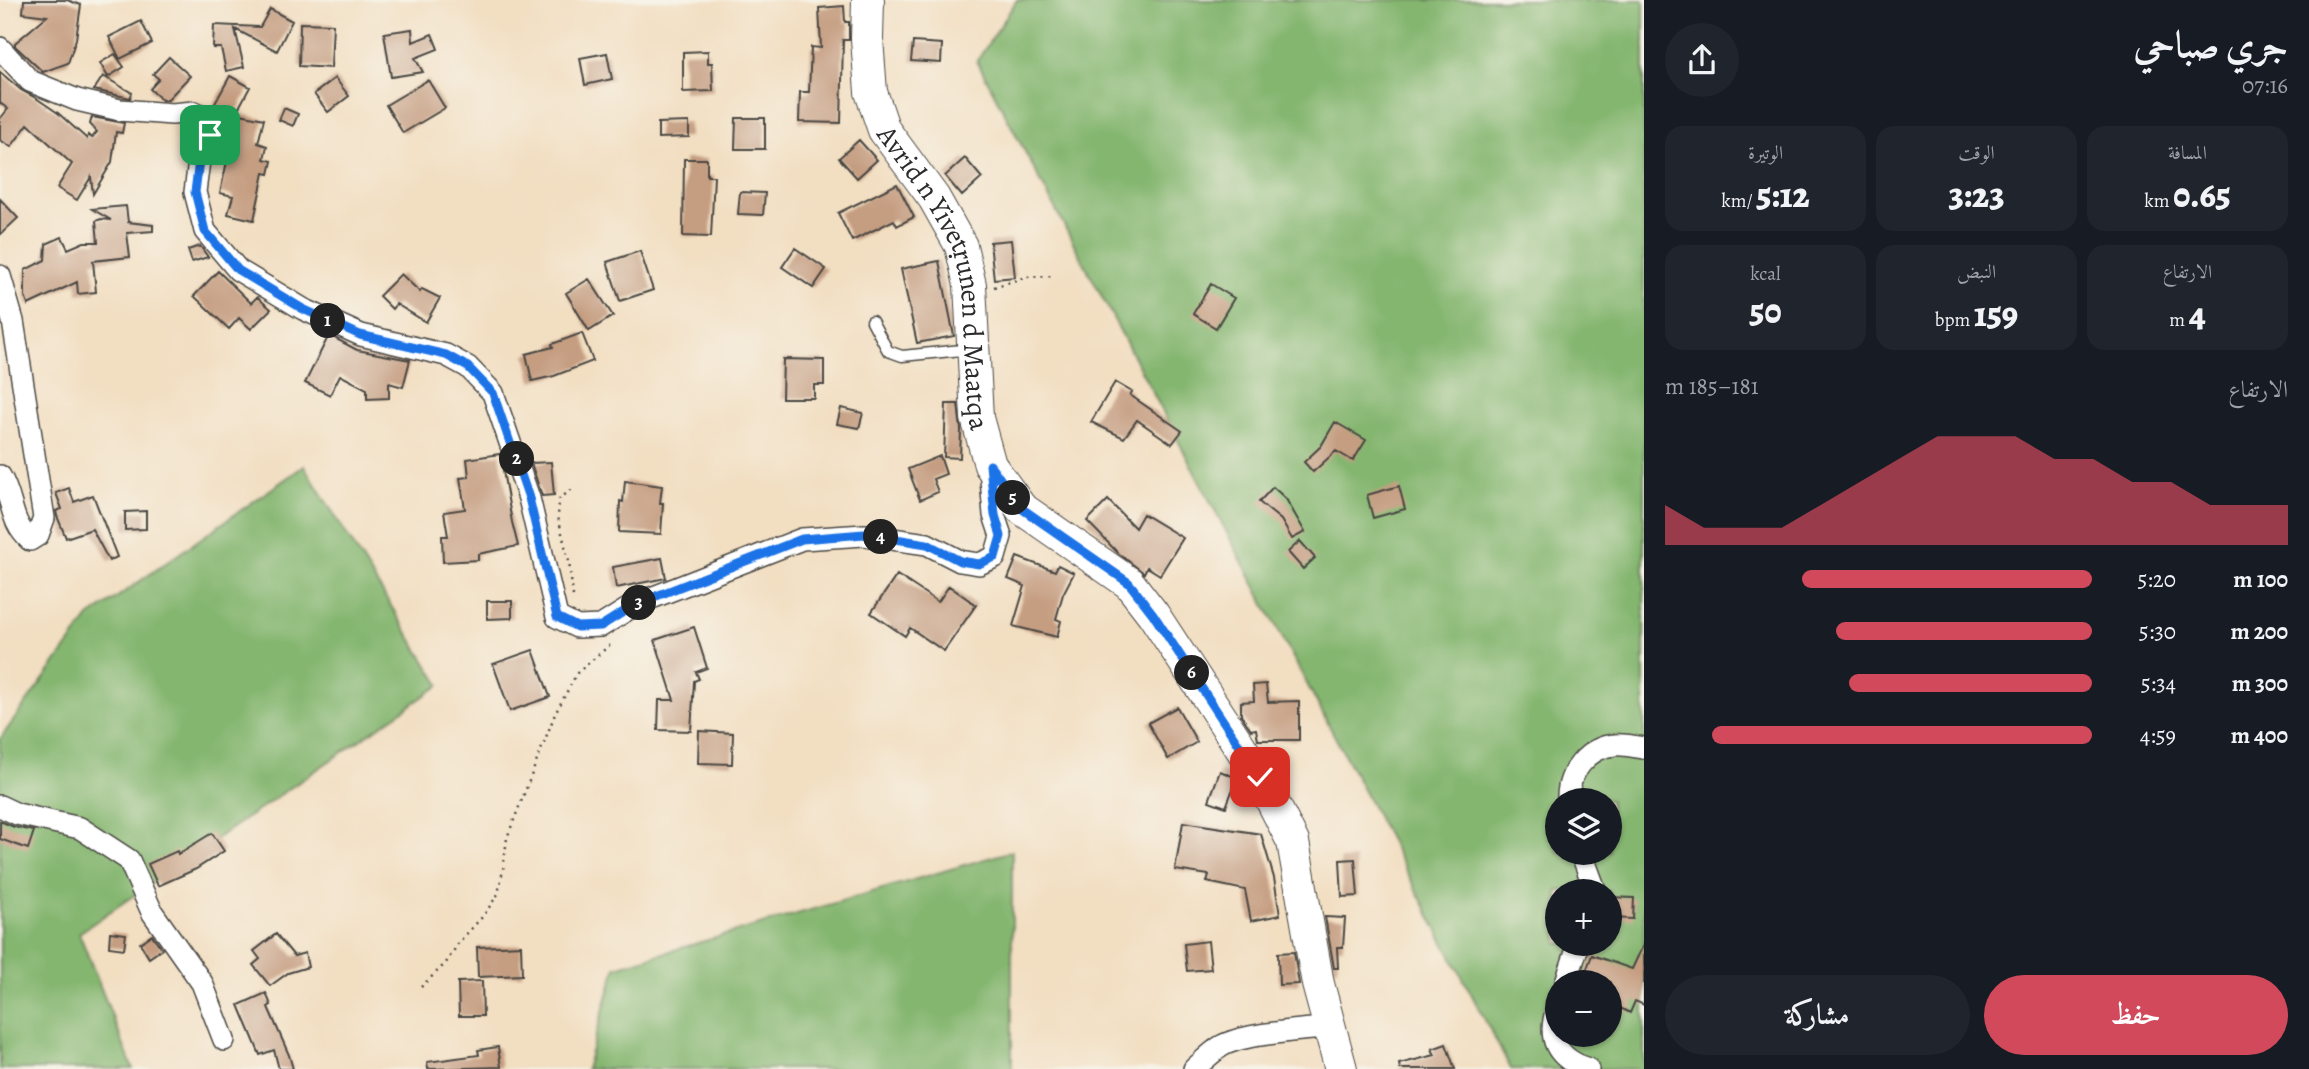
<!DOCTYPE html>
<html lang="ar">
<head>
<meta charset="utf-8">
<style>
  :root { --surface:#171b24; --page:#20242c; --text:#f1f3f6; --muted:#9ea1a6; --accent:#d1495b }
  body { margin:0; font-family:Alegreya,Amiri,serif; background:var(--page); color:var(--text); direction:rtl; height:100vh; display:flex; flex-direction:column; font-size:26px; white-space:nowrap }
  * { box-sizing:border-box; margin:0 }
  p { font-size:23px; color:var(--muted) }
  .icon { flex:none; width:38px; height:38px; fill:none; stroke:currentColor; stroke-width:2; stroke-linecap:round; stroke-linejoin:round }
  .map { position:relative; flex:1; overflow:hidden; direction:ltr }
  .details { display:flex; flex-direction:column; background:var(--surface); width:665px }
  .details>* { flex:none }
  .controls { position:absolute; left:1545px; top:788px; display:grid; gap:14px }
  .controls a { display:grid; place-items:center; width:77px; height:77px; border-radius:50%; background:var(--surface); box-shadow:0 2px 5px #0004; font-size:35px }
  .pin { position:absolute; display:grid; place-items:center; width:60px; height:60px; color:#fff; margin:-30px; border-radius:14px; box-shadow:0 4px 10px #0006 }
  .km { position:absolute; width:35px; height:35px; margin:-18px; border-radius:50%; background:#222; color:#fff; font-size:19px; line-height:35px; text-align:center }
  .round { display:grid; place-items:center; flex:none; width:74px; height:74px; border-radius:37px; background:var(--page) }
  .overview { display:flex; align-items:center; justify-content:space-between; height:119px; padding:0 21px }
  h1 { font-size:38px; font-weight:800; line-height:52px }
  .metrics { display:grid; grid-template-columns:repeat(3,1fr); gap:10px; height:119px; padding:7px 21px }
  .metrics div { display:grid; align-content:center; border-radius:18px; background:var(--page); text-align:center }
  .metrics b { font-size:35px; font-weight:800 }
  .metrics small { font-size:19px; font-weight:400 }
  .metrics p { font-size:19px }
  .chart { height:196px; padding:14px 21px }
  .chart p { display:flex; justify-content:space-between }
  .chart svg { width:100%; height:126px; margin-top:7px; fill:var(--accent); opacity:.7 }
  .primary-button { display:flex; gap:14px; margin-top:auto; padding:14px 21px }
  .primary-button a { flex:1; height:80px; border-radius:42px; background:var(--accent); color:#fff; font-size:28px; font-weight:800; line-height:80px; text-align:center }
  .primary-button a+a { background:var(--page); color:var(--text) }
  ul { padding:0 21px; list-style:none; font-size:23px }
  li { display:grid; grid-template-columns:112px 84px 1fr; align-items:center; height:52px }
  li i { height:18px; border-radius:9px; background:var(--accent) }
  main { display:flex; flex:1; min-height:0 }
  .map>svg:first-child { display:block }
  .forest { fill:#84b66f; stroke:#58704d; stroke-width:2; fill-rule:evenodd }
  .building { fill:#c59d81 }
  .lines { fill:none; stroke-linecap:round; stroke-linejoin:round }
  .lane-casing { stroke:#494642; stroke-width:13 }
  .street-casing { stroke:#494642; stroke-width:24 }
  .primary-casing { stroke:#494642; stroke-width:34 }
  .path { stroke:#494642; stroke-width:2.5; stroke-dasharray:2 5; stroke-linecap:butt }
  .lane { stroke:#fff; stroke-width:10 }
  .street { stroke:#fff; stroke-width:21 }
  .primary { stroke:#fff; stroke-width:32 }
  .route-casing { stroke:#fff; stroke-width:14 }
  .route { stroke:#1a73e8; stroke-width:9 }
  .labels { text-anchor:middle; dominant-baseline:central; stroke-width:5; stroke-linejoin:round; paint-order:stroke }
  .street-label { font-size:28px; fill:#2b2b2b; stroke:#f7f3e8 }
</style>
</head>
<body>
<main>
<section class="details">
<div class="overview"><div><h1>جري صباحي</h1><p>07:16</p></div><a class="round"><svg class="icon" aria-label="share" viewBox="0 0 24 24"><path d="M12 15V3M7 8l5-5 5 5M5 13v7h14v-7"/></svg></a></div>
<div class="metrics">
<div><p>المسافة</p><b>0.65<small> km</small></b></div>
<div><p>الوقت</p><b>3:23</b></div>
<div><p>الوتيرة</p><b>5:12<small> /km</small></b></div>
</div>
<div class="metrics">
<div><p>الارتفاع</p><b>4<small> m</small></b></div>
<div><p>النبض</p><b>159<small> bpm</small></b></div>
<div><p>kcal</p><b>50</b></div>
</div>
<div class="chart"><p><span>الارتفاع</span>181–185 m</p>
<svg viewBox="0 0 160 44" preserveAspectRatio="none"><path d="M0 44V30L10 38L20 38L30 38L40 30L50 22L60 14L70 6L80 6L90 6L100 14L110 14L120 22L130 22L140 30L150 30L160 30V44z"/></svg>
</div>
<ul>
<li><b>100 m</b>5:20<i style="width:68%"></i></li>
<li><b>200 m</b>5:30<i style="width:60%"></i></li>
<li><b>300 m</b>5:34<i style="width:57%"></i></li>
<li><b>400 m</b>4:59<i style="width:89%"></i></li>
</ul>
<div class="primary-button"><a>حفظ</a><a>مشاركة</a></div>
</section>
<div class="map">
<svg width="1644" height="1069" viewBox="0 0 1644 1069">
  <rect width="100%" height="100%" fill="#f7f3e8"/>
  <filter id="ink" filterUnits="userSpaceOnUse"><feTurbulence type="fractalNoise" baseFrequency=".0143" numOctaves="2"/><feDisplacementMap in="SourceGraphic" scale="14" xChannelSelector="R" yChannelSelector="G"/><feConvolveMatrix kernelMatrix="1 2 1 2 8 2 1 2 1" color-interpolation-filters="sRGB"/></filter>
  <filter id="wash" filterUnits="userSpaceOnUse"><feTurbulence type="fractalNoise" baseFrequency=".00686" numOctaves="4" result="noise"/><feDisplacementMap in="SourceGraphic" scale="28" xChannelSelector="R" yChannelSelector="G"/><feGaussianBlur stdDeviation="1.57" result="paint"/><feColorMatrix in="noise" values="0 0 0 0 0 0 0 0 0 0 0 0 0 0 0 0 0 1.4 0 .05"/><feComposite in="paint" operator="in"/></filter>
  <g filter="url(#wash)">
    <rect width="100%" height="100%" fill="#f2dec1"/>
    <path class="forest" d="M 1017,0 L 1644,0 L 1644,1069 L 1511,1069 L 977,61 ZM 1558,800 L 1610,800 L 1610,852 L 1558,852 ZM 1558,891 L 1610,891 L 1610,943 L 1558,943 ZM 1558,982 L 1610,982 L 1610,1034 L 1558,1034 Z
      M 304,466 L 440,685 L 79,933 L 133,1069 L 0,1069 L 0,739 L 89,617 Z
      M 1012,851 L 1012,1069 L 586,1069 L 616,967 Z"/>
    <g id="blocks">
      <path class="building" d="M 24,0 L 67,0 L 81,5 L 76,39 L 68,63 L 43,72 L 15,46 L 15,43 L 47,16 L 23,13 Z
        M 844,6 L 845,22 L 849,22 L 849,40 L 843,40 L 841,123 L 799,122 L 800,92 L 809,92 L 811,47 L 821,48 L 819,8 Z
        M 270,9 L 292,21 L 277,51 L 235,29 L 244,67 L 226,71 L 221,48 L 213,48 L 214,25 L 260,27 Z
        M 141,21 L 152,43 L 120,59 L 109,37 Z
        M 300,23 L 333,24 L 331,68 L 299,66 Z
        M 412,29 L 413,42 L 432,34 L 438,49 L 415,58 L 423,72 L 391,77 L 384,33 Z
        M 913,42 L 942,44 L 941,63 L 911,61 Z
        M 708,51 L 708,63 L 712,63 L 713,91 L 683,92 L 683,52 Z
        M 607,53 L 612,79 L 585,85 L 580,58 Z
        M 115,54 L 124,67 L 108,77 L 100,63 Z
        M 169,57 L 190,76 L 167,100 L 162,100 L 150,89 L 159,79 L 153,74 Z
        M 0,72 L 21,90 L 36,98 L 58,113 L 87,139 L 88,135 L 92,138 L 97,132 L 90,124 L 92,117 L 124,123 L 122,133 L 116,132 L 112,162 L 93,194 L 91,177 L 77,200 L 57,188 L 72,164 L 28,124 L 11,147 L 0,140 L 0,119 L 8,109 L 0,103 Z
        M 103,76 L 132,93 L 130,98 L 94,90 Z
        M 230,76 L 250,87 L 236,113 L 264,119 L 258,143 L 267,146 L 264,159 L 272,161 L 269,174 L 264,173 L 254,220 L 228,214 L 233,196 L 220,193 L 234,130 L 221,123 L 218,111 L 213,107 Z
        M 335,78 L 349,96 L 328,112 L 314,94 Z
        M 428,80 L 445,108 L 403,133 L 386,105 Z
        M 284,108 L 298,114 L 293,126 L 279,120 Z
        M 736,118 L 765,118 L 765,149 L 735,149 Z
        M 689,122 L 689,137 L 658,138 L 658,123 Z
        M 859,140 L 877,160 L 857,178 L 839,158 Z
        M 965,158 L 982,178 L 962,196 L 945,176 Z
        M 684,159 L 707,159 L 707,176 L 714,176 L 711,237 L 683,236 Z
        M 897,184 L 914,217 L 897,226 L 894,220 L 852,241 L 838,213 Z
        M 740,192 L 765,193 L 763,215 L 738,214 Z
        M 0,199 L 18,218 L 0,235 Z
        M 126,206 L 128,222 L 153,225 L 153,231 L 127,233 L 130,257 L 93,261 L 96,292 L 78,294 L 77,282 L 28,305 L 25,296 L 25,270 L 45,260 L 46,244 L 62,237 L 68,249 L 84,242 L 98,242 L 96,221 L 101,219 L 111,220 L 92,209 Z
        M 1011,240 L 1015,277 L 994,279 L 990,242 Z
        M 200,246 L 208,257 L 192,262 L 188,250 Z
        M 795,248 L 826,269 L 813,288 L 782,267 Z
        M 640,251 L 653,290 L 620,301 L 607,262 Z
        M 939,261 L 954,336 L 917,343 L 901,269 Z
        M 218,271 L 251,303 L 257,297 L 271,309 L 251,329 L 239,318 L 229,329 L 194,296 Z
        M 401,274 L 420,292 L 422,289 L 440,298 L 426,322 L 396,304 L 392,309 L 379,296 Z
        M 589,279 L 613,316 L 589,331 L 566,293 Z
        M 1211,284 L 1234,298 L 1216,328 L 1193,314 Z
        M 582,333 L 593,361 L 554,376 L 532,381 L 526,354 L 553,347 L 552,344 Z
        M 329,335 L 357,350 L 410,360 L 403,387 L 389,383 L 389,398 L 367,399 L 367,389 L 340,375 L 330,395 L 305,383 Z
        M 783,359 L 824,360 L 824,385 L 814,385 L 814,398 L 782,398 Z
        M 1115,382 L 1132,392 L 1130,395 L 1182,431 L 1172,444 L 1137,420 L 1124,438 L 1091,422 Z
        M 946,404 L 958,404 L 961,430 L 960,458 L 944,457 Z
        M 841,408 L 863,413 L 859,428 L 837,424 Z
        M 1335,422 L 1366,440 L 1353,461 L 1336,451 L 1313,472 L 1304,462 L 1321,446 Z
        M 500,454 L 512,522 L 518,546 L 478,554 L 478,560 L 443,562 L 442,536 L 448,536 L 444,512 L 465,509 L 460,478 L 469,477 L 467,459 Z
        M 940,456 L 946,474 L 933,479 L 938,492 L 920,500 L 908,469 Z
        M 551,462 L 554,495 L 542,496 L 531,463 Z
        M 625,481 L 662,486 L 660,503 L 663,503 L 661,534 L 619,532 L 620,501 L 623,502 Z
        M 1399,486 L 1405,509 L 1373,518 L 1367,495 Z
        M 1273,487 L 1286,499 L 1305,532 L 1292,539 L 1281,520 L 1259,502 Z
        M 69,488 L 74,502 L 93,495 L 117,557 L 109,561 L 92,529 L 66,538 L 57,516 L 56,511 L 62,509 L 56,493 Z
        M 1108,500 L 1135,528 L 1143,514 L 1183,538 L 1160,575 L 1147,567 L 1144,573 L 1118,553 L 1087,521 Z
        M 146,511 L 146,529 L 125,530 L 125,512 Z
        M 1300,541 L 1315,558 L 1303,569 L 1288,552 Z
        M 1017,557 L 1055,571 L 1058,565 L 1074,573 L 1063,594 L 1056,619 L 1061,621 L 1057,637 L 1013,626 L 1025,586 L 1008,579 Z
        M 662,558 L 666,578 L 616,588 L 613,567 Z
        M 897,575 L 938,602 L 949,586 L 976,605 L 944,651 L 910,628 L 905,636 L 871,613 Z
        M 487,601 L 512,601 L 512,618 L 487,619 Z
        M 694,627 L 707,668 L 696,672 L 699,679 L 694,681 L 691,731 L 658,730 L 659,700 L 674,700 L 655,640 Z
        M 533,650 L 550,697 L 510,711 L 493,664 Z
        M 1266,684 L 1268,702 L 1299,701 L 1299,740 L 1258,740 L 1256,729 L 1251,730 L 1241,715 L 1241,702 L 1254,701 L 1253,685 Z
        M 1177,707 L 1197,742 L 1168,759 L 1148,723 Z
        M 699,731 L 733,733 L 732,764 L 698,763 Z
        M 1220,771 L 1237,778 L 1226,807 L 1209,801 Z
        M 0,821 L 14,827 L 34,831 L 28,849 L 0,839 Z
        M 1183,822 L 1261,834 L 1274,878 L 1280,915 L 1251,921 L 1245,890 L 1207,882 L 1209,875 L 1175,870 Z
        M 212,833 L 224,851 L 196,869 L 158,886 L 148,864 L 177,851 L 178,854 Z
        M 1355,859 L 1358,896 L 1342,897 L 1340,860 Z
        M 1610,897 L 1634,898 L 1633,919 L 1610,918 Z
        M 1325,917 L 1345,918 L 1343,947 L 1337,947 L 1338,968 L 1334,968 Z
        M 110,932 L 126,934 L 124,949 L 109,947 Z
        M 276,934 L 294,956 L 305,953 L 308,967 L 288,973 L 270,986 L 253,965 L 260,959 L 254,951 Z
        M 152,935 L 162,949 L 149,958 L 140,943 Z
        M 1208,941 L 1211,969 L 1187,971 L 1184,944 Z
        M 1644,943 L 1644,1005 L 1635,1001 L 1630,1013 L 1610,1003 L 1610,982 L 1582,982 L 1592,955 L 1632,969 Z
        M 521,945 L 522,975 L 478,977 L 477,947 Z
        M 1294,952 L 1299,984 L 1279,985 L 1278,953 Z
        M 482,981 L 483,1016 L 459,1016 L 458,982 Z
        M 266,993 L 271,1005 L 268,1007 L 289,1055 L 293,1069 L 279,1069 L 274,1050 L 260,1055 L 239,1005 Z
        M 1446,1044 L 1455,1069 L 1400,1069 L 1399,1064 L 1435,1055 L 1432,1049 Z
        M 498,1047 L 501,1067 L 428,1069 L 427,1062 L 479,1055 L 478,1050 Z"/>
    </g>
  </g>
  <g filter="url(#ink)">
    <use href="#blocks" fill-opacity="0" stroke="#494642" stroke-width="2"/>
    <g class="lines">
      <defs>
        <path id="lane" d="M 872,321 L 888,351 L 902,356 L 972,349"/>
        <path id="street" d="M 0,48 L 30,81 L 77,100 L 120,110 L 172,114 L 194,112 L 207,118 L 210,135 L 200,153 L 195,192 L 205,231 L 238,270 L 303,309 L 361,335 L 446,355 L 468,367 L 493,393 L 529,498 L 557,617 L 577,627 L 601,626 L 636,604 L 802,539 L 864,535 L 927,544 L 960,561 L 979,564 L 995,557 L 1001,536 L 994,515 L 990,467
          M 0,276 L 13,321 L 44,518 L 38,535 L 30,540 C 9,521 14,499 0,476
          M 1568,800 C 1567,773 1588,747 1615,745 C 1624,744 1635,747 1644,748
          M 0,806 L 17,814 L 80,828 L 129,860 L 152,912 L 202,983 L 224,1040
          M 1581,852 L 1594,887 L 1594,891
          M 1566,982 L 1579,943
          M 1558,1006 C 1546,1038 1556,1058 1588,1069
          M 1194,1069 C 1202,1062 1211,1053 1220,1047 C 1242,1033 1301,1031 1329,1027"/>
        <g id="primary">
          <path id="s1" d="M 868,0 L 867,39 L 871,92 L 884,130 L 934,198 L 961,246 L 970,285 L 977,418 L 990,465 L 1021,508 L 1129,583 L 1153,614 L 1260,777 L 1293,842 L 1318,984 L 1341,1069"/>
        </g>
      </defs>
      <use href="#lane" class="lane-casing"/>
      <use href="#street" class="street-casing"/>
      <use href="#primary" class="primary-casing"/>
      <path class="path" d="M 994,287 L 1025,277 L 1055,276
        M 573,596 L 569,562 L 558,517 L 559,499 L 574,488
        M 421,987 L 446,963 L 459,942 L 484,915 L 498,894 L 503,870 L 507,838 L 555,714 L 577,673 L 611,644"/>
      <use href="#lane" class="lane"/>
      <use href="#street" class="street"/>
      <use href="#primary" class="primary"/>
    </g>
  </g>
  <g class="lines" filter="url(#ink)">
    <defs>
      <path id="route" d="M 210,135 L 200,153 L 195,192 L 205,231 L 238,270 L 303,309 L 360,335 L 446,355 L 468,367 L 493,393 L 529,498 L 557,617 L 577,627 L 601,626 L 636,604 L 802,539 L 864,534 L 927,544 L 960,561 L 979,564 L 995,557 L 1001,536 L 995,515 L 990,465 L 1021,508 L 1129,583 L 1153,614 L 1260,777"/>
    </defs>
    <use href="#route" class="route-casing"/>
    <use href="#route" class="route"/>
  </g>
  <g class="labels">
    <g class="street-label">
      <text stroke="none"><textPath href="#s1" startOffset="294">Avrid n Yivetṛunen d Maatqa</textPath></text>
    </g>
  </g>
</svg>
<div class="controls">
<a><svg class="icon" aria-label="layers" viewBox="0 0 24 24"><path d="M12 4l9 5-9 5-9-5zM3 14l9 5 9-5"/></svg></a>
<a>+</a>
<a>−</a>
</div>
<div class="pin" style="left:210px;top:135px;background:#1e9e55"><svg class="icon" aria-label="arrive" viewBox="0 0 24 24"><path d="M6 21V4h12l-3 4 3 4H6"/></svg></div>
<div class="pin" style="left:1260px;top:777px;background:#d93025"><svg class="icon" aria-label="check" viewBox="0 0 24 24"><path d="M5 12l5 5 9-10"/></svg></div>
<b class="km" style="left:328px;top:321px">1</b>
<b class="km" style="left:517px;top:459px">2</b>
<b class="km" style="left:639px;top:603px">3</b>
<b class="km" style="left:881px;top:537px">4</b>
<b class="km" style="left:1013px;top:498px">5</b>
<b class="km" style="left:1192px;top:673px">6</b>
</div>
</main>
</body>
</html>
